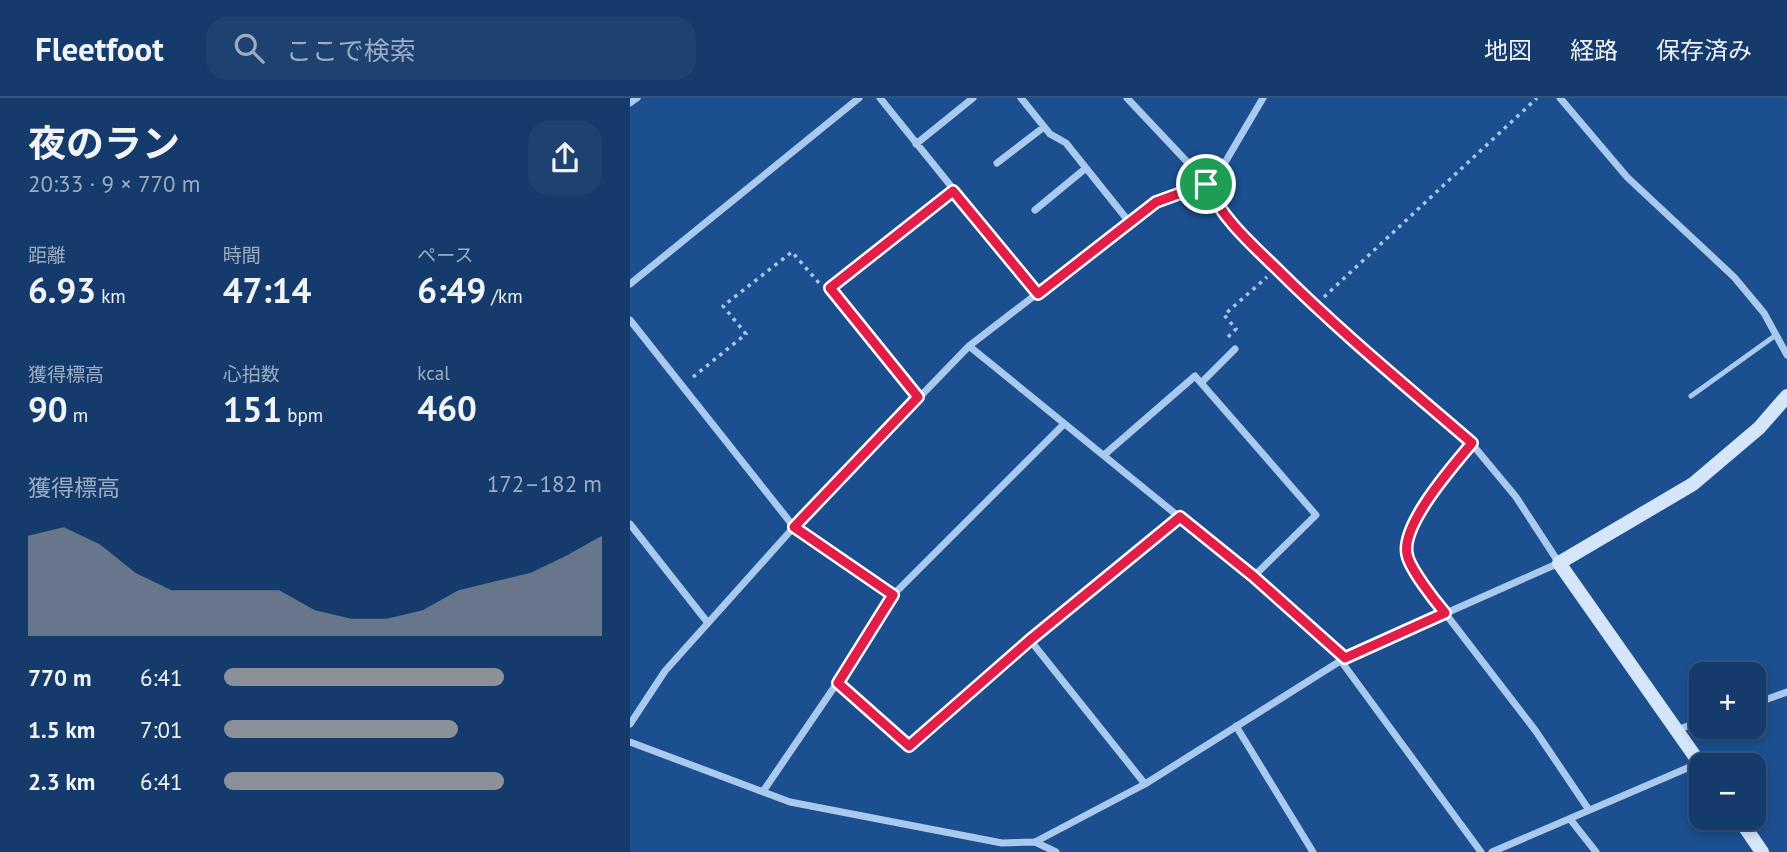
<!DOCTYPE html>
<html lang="ja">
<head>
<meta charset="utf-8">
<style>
  :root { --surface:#143b6b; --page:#1d4271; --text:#f1f3f6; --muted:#9dadc1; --line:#33557e; --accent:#8c9099 }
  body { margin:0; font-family:"PT Sans","Noto Sans JP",sans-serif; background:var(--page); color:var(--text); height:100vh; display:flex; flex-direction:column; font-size:26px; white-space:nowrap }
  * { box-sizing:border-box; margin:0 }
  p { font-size:23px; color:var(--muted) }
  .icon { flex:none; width:38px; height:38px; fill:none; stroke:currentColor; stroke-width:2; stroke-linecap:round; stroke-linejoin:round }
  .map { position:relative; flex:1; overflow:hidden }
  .sheet { display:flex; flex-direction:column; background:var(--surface); width:630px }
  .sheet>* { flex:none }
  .tools { position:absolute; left:1059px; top:564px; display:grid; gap:14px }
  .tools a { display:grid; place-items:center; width:77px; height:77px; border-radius:14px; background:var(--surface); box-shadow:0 4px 10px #0003,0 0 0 2px var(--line); font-size:35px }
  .pin { position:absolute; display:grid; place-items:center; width:60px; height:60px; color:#fff; margin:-30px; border:4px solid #fff; border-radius:50%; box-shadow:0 2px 7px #0007 }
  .round { display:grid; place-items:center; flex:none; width:74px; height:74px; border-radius:21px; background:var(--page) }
  .head { display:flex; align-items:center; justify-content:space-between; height:119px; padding:0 28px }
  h1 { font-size:38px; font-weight:700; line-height:52px }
  .stats { display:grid; grid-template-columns:repeat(3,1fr); gap:10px; height:119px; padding:7px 28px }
  .stats div { display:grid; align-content:center }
  .stats b { font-size:35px; font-weight:700 }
  .stats small { font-size:19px; font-weight:400 }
  .stats p { font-size:19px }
  .chart { height:196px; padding:14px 28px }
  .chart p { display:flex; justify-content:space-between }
  .chart svg { width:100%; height:126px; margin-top:7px; fill:var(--accent); opacity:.7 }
  ul { padding:0 28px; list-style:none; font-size:23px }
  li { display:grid; grid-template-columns:112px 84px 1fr; align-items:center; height:52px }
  li i { height:18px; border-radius:9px; background:var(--accent) }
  header { display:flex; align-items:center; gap:42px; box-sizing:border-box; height:98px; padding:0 35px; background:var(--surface); border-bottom:2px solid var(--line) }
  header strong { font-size:33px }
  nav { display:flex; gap:38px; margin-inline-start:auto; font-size:24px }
  .search { width:490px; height:63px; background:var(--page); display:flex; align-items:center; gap:18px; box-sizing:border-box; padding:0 24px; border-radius:21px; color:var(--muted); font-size:26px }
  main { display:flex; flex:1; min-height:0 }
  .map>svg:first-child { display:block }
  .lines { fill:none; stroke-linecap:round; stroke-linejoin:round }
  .path { stroke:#a9c9ee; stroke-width:3.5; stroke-dasharray:3.5 5; stroke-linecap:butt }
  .lane { stroke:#a9c9ee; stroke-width:5 }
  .street { stroke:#a9c9ee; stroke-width:7 }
  .secondary { stroke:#d6e6fa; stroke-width:14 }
  .route-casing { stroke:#fff; stroke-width:14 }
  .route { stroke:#e11d48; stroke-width:9 }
</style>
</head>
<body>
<header>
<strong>Fleetfoot</strong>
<div class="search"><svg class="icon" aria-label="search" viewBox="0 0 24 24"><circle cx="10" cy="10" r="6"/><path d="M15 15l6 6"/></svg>ここで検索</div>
<nav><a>地図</a><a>経路</a><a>保存済み</a></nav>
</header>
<main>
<section class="sheet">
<div class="head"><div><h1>夜のラン</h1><p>20:33 · 9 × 770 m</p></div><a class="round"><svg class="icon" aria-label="share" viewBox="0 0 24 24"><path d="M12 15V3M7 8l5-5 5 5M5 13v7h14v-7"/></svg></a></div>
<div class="stats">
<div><p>距離</p><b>6.93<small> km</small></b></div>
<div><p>時間</p><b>47:14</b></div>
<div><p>ペース</p><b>6:49<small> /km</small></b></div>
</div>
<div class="stats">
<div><p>獲得標高</p><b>90<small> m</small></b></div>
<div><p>心拍数</p><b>151<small> bpm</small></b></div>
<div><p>kcal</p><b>460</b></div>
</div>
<div class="chart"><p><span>獲得標高</span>172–182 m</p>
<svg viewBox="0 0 160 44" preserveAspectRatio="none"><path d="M0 44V9L10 6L20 12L30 22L40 28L50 28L60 28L70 28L80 35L90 38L100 38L110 35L120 28L130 25L140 22L150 16L160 9V44z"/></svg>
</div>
<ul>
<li><b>770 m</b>6:41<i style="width:74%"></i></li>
<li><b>1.5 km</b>7:01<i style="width:62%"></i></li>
<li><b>2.3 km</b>6:41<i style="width:74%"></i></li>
</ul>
</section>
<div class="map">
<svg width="1157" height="754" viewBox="0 0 1157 754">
  <rect width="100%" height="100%" fill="#1b4f8f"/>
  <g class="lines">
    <path class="path" d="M 694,199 L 907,0
      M 598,239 L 606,231 L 594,217 L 637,179
      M 63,279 L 116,236 L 93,208 L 162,154 L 189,185
      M 808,506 C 800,496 778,466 777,454 C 773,423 815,378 834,355"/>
    <path class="lane" d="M 1061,298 L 1146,237"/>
    <path class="street" d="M 250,0 L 408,196
      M 391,0 L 420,36 L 436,45 L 500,125
      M 930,0 L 997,79 L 1104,179 L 1134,215 L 1157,257
      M 0,5 L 7,0
      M 286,46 L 343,0
      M 367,65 L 414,29
      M 405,112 L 456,70
      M 0,186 L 229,0
      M 0,222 L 164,429 L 263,497
      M 339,248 L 623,479 L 715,560
      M 571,285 L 605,251
      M 288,299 L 200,189 L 323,93
      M 474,357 L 565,278 L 686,417 L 623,479
      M 0,426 L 78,525
      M 815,515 L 905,632 L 959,712
      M 400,542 L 515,686
      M 711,563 L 851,754
      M 208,585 L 280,648 L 400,542 L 550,420
      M 1124,606 L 1157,594
      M 0,626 L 35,573 L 164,429 L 339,248 L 526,104 L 577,85 L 587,78 L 633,0
      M 606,628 L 683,754
      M 1047,632 L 1071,623
      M 0,644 L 160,704 L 372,745 L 405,744 L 515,686 L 715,560 L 929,465 L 886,399 L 842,346 L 684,209 L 606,132 L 588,109 L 577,85 L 497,0
      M 134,692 L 250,522 L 263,497 L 433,327
      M 940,721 L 966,754
      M 405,744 L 426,754
      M 862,754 L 1069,665"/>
    <path class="secondary" d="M 1071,667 L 929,465 L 1063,386 L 1129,330 L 1157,298
      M 1108,719 L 1132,754"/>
  </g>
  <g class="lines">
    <defs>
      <path id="route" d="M 576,86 C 593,121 619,144 647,171 C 709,233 776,288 842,345 C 824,367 771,426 777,456 C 779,470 805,503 815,515 L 715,560 L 623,478 L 550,419 L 400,542 L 279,648 L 208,585 L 263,497 L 164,429 L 288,299 L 200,190 L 323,93 L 408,196 L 526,104 Z"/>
    </defs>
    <use href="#route" class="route-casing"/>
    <use href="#route" class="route"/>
  </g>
</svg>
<div class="tools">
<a>+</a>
<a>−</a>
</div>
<div class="pin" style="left:576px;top:86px;background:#1e9e55"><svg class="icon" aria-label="arrive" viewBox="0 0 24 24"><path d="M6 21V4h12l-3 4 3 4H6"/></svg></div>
</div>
</main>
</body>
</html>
